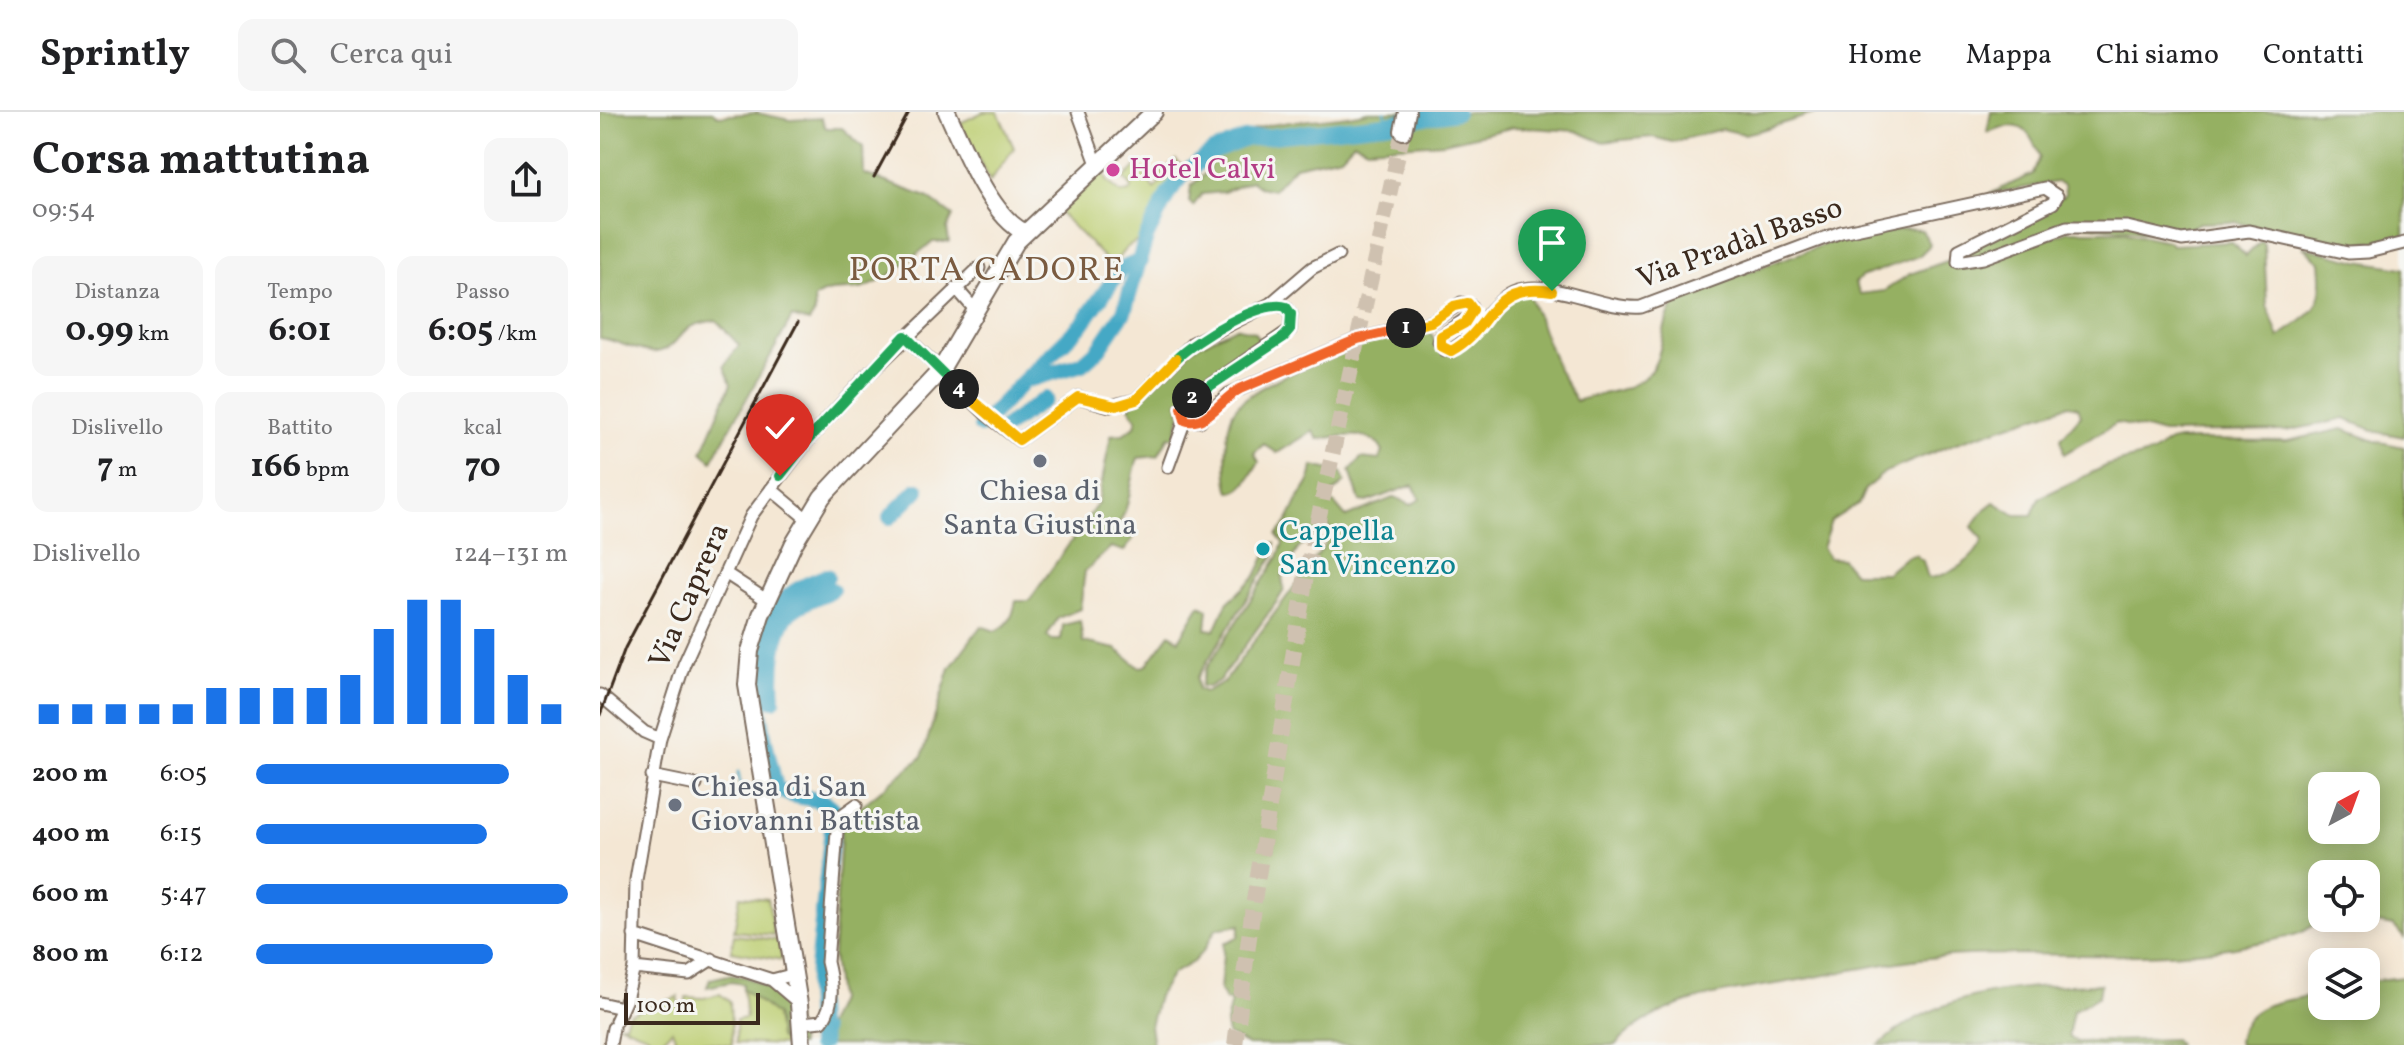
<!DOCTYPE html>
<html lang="it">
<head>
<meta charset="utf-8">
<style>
  :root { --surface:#fff; --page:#f6f6f6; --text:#202124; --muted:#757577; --line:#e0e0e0; --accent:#1a73e8 }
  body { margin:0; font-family:Vollkorn,serif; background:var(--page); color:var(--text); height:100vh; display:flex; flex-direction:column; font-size:30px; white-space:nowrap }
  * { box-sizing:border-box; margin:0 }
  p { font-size:26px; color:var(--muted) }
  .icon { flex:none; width:44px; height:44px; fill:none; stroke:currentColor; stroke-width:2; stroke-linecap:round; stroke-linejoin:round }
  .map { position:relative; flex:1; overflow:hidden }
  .details { display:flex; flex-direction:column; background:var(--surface); width:600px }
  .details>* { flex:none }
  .needle { width:52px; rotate:41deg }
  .fabs { position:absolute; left:1708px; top:660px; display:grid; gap:16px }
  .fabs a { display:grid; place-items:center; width:72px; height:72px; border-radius:16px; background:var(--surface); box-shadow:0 4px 20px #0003; font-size:40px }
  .scale { position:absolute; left:24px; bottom:20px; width:136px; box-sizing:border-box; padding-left:8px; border:4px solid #3b2a1e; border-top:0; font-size:22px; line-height:28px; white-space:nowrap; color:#3b2a1e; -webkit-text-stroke:6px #f6f6f2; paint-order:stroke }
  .pin { position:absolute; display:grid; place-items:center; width:68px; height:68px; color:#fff; margin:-82px -34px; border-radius:50% 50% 50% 0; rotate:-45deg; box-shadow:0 0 8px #0007 }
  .pin .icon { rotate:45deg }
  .km { position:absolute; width:40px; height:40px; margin:-20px; border-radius:50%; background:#222; color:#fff; font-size:22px; line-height:40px; text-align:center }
  .round { display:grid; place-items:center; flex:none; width:84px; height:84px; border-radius:16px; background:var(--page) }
  .overview { display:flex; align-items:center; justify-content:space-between; height:136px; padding:0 32px }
  h1 { font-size:44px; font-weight:700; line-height:60px }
  .metrics { display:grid; grid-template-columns:repeat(3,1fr); gap:12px; height:136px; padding:8px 32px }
  .metrics div { display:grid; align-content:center; border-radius:16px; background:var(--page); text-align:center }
  .metrics b { font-size:34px; font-weight:700 }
  .metrics small { font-size:22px; font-weight:400 }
  .metrics p { font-size:22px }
  .chart { height:224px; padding:16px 32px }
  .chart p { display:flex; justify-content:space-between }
  .chart svg { width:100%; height:144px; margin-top:8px; stroke:var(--accent); stroke-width:6 }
  ul { padding:0 32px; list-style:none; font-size:26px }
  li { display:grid; grid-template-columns:128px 96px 1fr; align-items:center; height:60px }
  li i { height:20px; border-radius:10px; background:var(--accent) }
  header { display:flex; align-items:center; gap:48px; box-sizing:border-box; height:112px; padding:0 40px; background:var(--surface); border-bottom:2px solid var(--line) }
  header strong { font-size:38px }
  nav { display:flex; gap:44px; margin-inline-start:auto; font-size:28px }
  .search { width:560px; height:72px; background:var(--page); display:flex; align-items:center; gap:20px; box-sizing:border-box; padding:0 28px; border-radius:16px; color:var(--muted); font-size:30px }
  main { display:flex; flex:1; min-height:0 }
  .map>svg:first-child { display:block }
  .green { fill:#bccd70; stroke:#7c7c47; stroke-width:2 }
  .forest { fill:#95b062; stroke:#686d40; stroke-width:2; fill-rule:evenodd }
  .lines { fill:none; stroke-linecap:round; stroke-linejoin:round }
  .stream { stroke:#45a8c5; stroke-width:3 }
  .canal { stroke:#45a8c5; stroke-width:9 }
  .river { stroke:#45a8c5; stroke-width:16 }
  .primary-tunnel { stroke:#cfc1b0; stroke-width:16; stroke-dasharray:16 8; stroke-linecap:butt }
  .street-casing { stroke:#7c6c5e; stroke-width:15 }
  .secondary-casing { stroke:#7c6c5e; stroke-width:20 }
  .primary-casing { stroke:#7c6c5e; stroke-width:20 }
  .street { stroke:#fff; stroke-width:11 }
  .secondary { stroke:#fff; stroke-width:16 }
  .primary { stroke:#fff; stroke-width:16 }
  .rail { stroke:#3b2a1e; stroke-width:3 }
  .split-1-casing { stroke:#fff; stroke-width:16 }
  .split-2-casing { stroke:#fff; stroke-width:16 }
  .split-3-casing { stroke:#fff; stroke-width:16 }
  .split-4-casing { stroke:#fff; stroke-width:16 }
  .split-5-casing { stroke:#fff; stroke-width:16 }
  .split-1 { stroke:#f5b400; stroke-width:10 }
  .split-2 { stroke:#f0652b; stroke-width:10 }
  .split-3 { stroke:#22a559; stroke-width:10 }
  .split-4 { stroke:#f5b400; stroke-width:10 }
  .split-5 { stroke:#22a559; stroke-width:10 }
  .hotel-dot { fill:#d1479c; stroke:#f6f6f2; stroke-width:3 }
  .worship-dot { fill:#6b7280; stroke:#f6f6f2; stroke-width:3 }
  .culture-dot { fill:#0f9aa8; stroke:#f6f6f2; stroke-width:3 }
  .labels { text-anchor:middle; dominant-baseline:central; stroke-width:6; stroke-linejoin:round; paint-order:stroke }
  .hotel-label { font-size:30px; fill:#b23c85; stroke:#f6f6f2; text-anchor:start }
  .street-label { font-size:30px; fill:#3b2a1e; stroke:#f6f6f2 }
  .worship-label { font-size:30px; fill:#5b616d; stroke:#f6f6f2 }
  .culture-label { font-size:30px; fill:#0d838f; stroke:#f6f6f2; text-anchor:start }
  .quarter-label { font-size:34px; letter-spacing:2px; fill:#7a5b40; stroke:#f6f6f2 }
</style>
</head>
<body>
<header>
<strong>Sprintly</strong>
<div class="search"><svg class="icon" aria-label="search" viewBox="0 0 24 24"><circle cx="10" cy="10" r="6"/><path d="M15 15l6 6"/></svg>Cerca qui</div>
<nav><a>Home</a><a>Mappa</a><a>Chi siamo</a><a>Contatti</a></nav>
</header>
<main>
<section class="details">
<div class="overview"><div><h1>Corsa mattutina</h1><p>09:54</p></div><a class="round"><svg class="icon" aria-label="share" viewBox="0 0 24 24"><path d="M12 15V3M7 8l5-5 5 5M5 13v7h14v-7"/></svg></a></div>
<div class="metrics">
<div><p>Distanza</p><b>0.99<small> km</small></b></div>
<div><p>Tempo</p><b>6:01</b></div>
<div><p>Passo</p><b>6:05<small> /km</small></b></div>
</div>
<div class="metrics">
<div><p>Dislivello</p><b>7<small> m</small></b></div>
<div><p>Battito</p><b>166<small> bpm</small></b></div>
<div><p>kcal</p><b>70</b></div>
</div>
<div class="chart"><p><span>Dislivello</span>124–131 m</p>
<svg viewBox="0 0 160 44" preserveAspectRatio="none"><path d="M5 44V38M15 44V38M25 44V38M35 44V38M45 44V38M55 44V33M65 44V33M75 44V33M85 44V33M95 44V29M105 44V15M115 44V6M125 44V6M135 44V15M145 44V29M155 44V38"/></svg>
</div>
<ul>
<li><b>200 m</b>6:05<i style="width:81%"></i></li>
<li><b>400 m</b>6:15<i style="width:74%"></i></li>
<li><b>600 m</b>5:47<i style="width:100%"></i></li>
<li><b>800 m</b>6:12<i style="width:76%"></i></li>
</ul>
</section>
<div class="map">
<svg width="1804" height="933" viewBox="0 0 1804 933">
  <rect width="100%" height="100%" fill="#f6f6f2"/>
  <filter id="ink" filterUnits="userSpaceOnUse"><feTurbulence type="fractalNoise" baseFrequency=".0125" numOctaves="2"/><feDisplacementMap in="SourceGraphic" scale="16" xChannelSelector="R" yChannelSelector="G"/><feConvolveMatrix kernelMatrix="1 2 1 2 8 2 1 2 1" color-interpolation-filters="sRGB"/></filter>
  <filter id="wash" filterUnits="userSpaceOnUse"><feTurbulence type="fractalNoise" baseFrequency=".006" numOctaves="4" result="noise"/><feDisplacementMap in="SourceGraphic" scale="32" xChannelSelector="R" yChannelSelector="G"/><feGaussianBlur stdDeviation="1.8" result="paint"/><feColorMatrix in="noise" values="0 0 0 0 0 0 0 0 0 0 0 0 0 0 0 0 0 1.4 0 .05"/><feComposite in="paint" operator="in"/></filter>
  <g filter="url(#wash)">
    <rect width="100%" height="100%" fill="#f4e7d4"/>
    <path class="green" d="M 383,0 L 398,0 L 414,36 L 390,69 L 360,11 Z
      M 576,48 L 581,53 L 555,93 L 541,127 L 526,136 L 512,154 L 459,100 L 503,59 L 508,70 L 521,81 L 529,80 L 532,75 L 524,66 L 538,53 L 554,77 L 560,71 L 556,66 Z
      M 140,784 L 168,787 L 174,823 L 134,819 Z
      M 134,823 L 178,828 L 182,848 L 131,839 Z
      M 143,877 L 176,903 L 179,925 L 188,933 L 136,931 L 136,908 L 146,906 Z
      M 120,882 L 130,890 L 132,933 L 82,927 L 81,933 L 72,933 L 75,925 L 72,918 L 57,933 L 47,933 L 49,924 L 19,912 L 25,912 L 29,902 L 78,885 L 78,895 L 86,895 L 86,885 L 103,886 Z"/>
    <path class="forest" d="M 0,0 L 112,0 L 118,4 L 157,1 L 190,8 L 221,6 L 226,16 L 242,16 L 263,35 L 264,62 L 327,85 L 353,104 L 347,117 L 349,130 L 333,130 C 311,145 291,167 264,176 C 246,181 231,174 214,186 L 215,201 L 209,210 L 192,205 L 112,349 L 102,340 L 131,272 L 124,254 L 139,233 L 116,208 C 108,210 98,211 91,215 C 77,222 76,237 56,240 C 44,242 15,228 0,226 Z
      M 769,0 L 1220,0 L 1158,19 L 1144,22 L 1122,17 L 1072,30 L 1053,25 L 1002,30 L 976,19 L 915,15 L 844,31 L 767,36 L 754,30 L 741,44 L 695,54 L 673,78 L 659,75 L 651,69 L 624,80 L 602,82 L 593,94 L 589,90 L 591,74 L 609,58 L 604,48 C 624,34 646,18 670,13 C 703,7 736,8 769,0 Z
      M 1391,0 L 1804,0 L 1804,126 L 1779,132 L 1768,129 L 1748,136 L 1635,110 L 1599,111 L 1578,123 L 1474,112 L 1364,149 L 1359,142 L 1465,83 L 1464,73 L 1457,70 L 1389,82 L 1433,62 L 1440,45 C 1427,14 1421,8 1387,20 Z
      M 1304,117 L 1322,118 L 1330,133 L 1319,144 L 1261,165 L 1255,171 L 1260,182 L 1284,179 L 1310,162 L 1353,147 L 1360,155 L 1370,154 L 1468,119 L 1521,119 L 1568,129 L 1572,133 L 1631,130 L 1646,144 L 1661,129 L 1664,132 L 1667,193 L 1679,226 C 1715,196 1725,201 1720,150 L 1703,135 L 1758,149 L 1804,156 L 1804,325 L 1778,320 L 1745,307 L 1686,319 L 1563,321 L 1517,311 L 1464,342 L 1461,326 L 1481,303 L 1478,295 L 1469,293 L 1356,331 L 1285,360 L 1265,377 L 1259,391 L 1231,409 L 1222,436 L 1229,446 L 1242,447 L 1254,461 L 1287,461 L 1306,445 L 1315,443 L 1323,449 L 1328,466 C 1350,464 1375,448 1383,427 L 1372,415 L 1385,397 L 1394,390 L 1416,403 L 1432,403 L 1439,386 L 1508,353 L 1553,341 L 1566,331 L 1578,328 L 1687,329 L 1743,317 L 1775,329 L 1804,335 L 1804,826 L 1794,814 L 1747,806 L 1766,806 L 1766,762 L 1722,762 L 1722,806 L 1726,806 C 1717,809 1710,817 1700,821 C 1681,828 1655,831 1635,835 C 1546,850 1457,839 1368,843 C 1308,845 1247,860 1188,870 C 1129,880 1059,886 1015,933 L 648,933 L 628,923 L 626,911 L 631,889 L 625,888 L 620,878 L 624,831 L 638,825 L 640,813 L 616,817 L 604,838 L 593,850 L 572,862 L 558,884 L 550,914 L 553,933 L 226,933 L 227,913 L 238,888 L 233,843 L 242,710 L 322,645 L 350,556 L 381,514 L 395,519 C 410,514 413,503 416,489 L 429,489 L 498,391 L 511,323 L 523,322 L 535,314 L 537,307 L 529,295 L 585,240 L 636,215 L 654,220 L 662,232 L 578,289 L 581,304 L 574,326 L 569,324 L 558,344 L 538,346 C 530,368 531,394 518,413 L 520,418 L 532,418 L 533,427 L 524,439 L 511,435 L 485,459 L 480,497 L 458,506 L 447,524 L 452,528 L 461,528 L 463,513 L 480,509 L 483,530 L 516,537 L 539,555 L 546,554 L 570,522 L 579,528 L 600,493 L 608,497 L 606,517 L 615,518 L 627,491 L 656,464 L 672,431 L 675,431 L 674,443 L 597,566 L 598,577 L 605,580 L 624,570 L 733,422 L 727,412 L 698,437 L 682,464 L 684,478 L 678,488 L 620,568 L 608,575 L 601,574 L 606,557 L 678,445 L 683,431 L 677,423 C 688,411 691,403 697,390 C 704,375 711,372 713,354 L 741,360 L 745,370 L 725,388 L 735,392 L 746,405 L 795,385 L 811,393 L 820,387 L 813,373 L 767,390 L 760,389 L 750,359 L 761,346 L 779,348 L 783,340 C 772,315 740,325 718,327 L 713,319 L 677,341 L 664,332 L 654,341 L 659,350 C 651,361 646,379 630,380 C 624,362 625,311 635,297 C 658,265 783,224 823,212 L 832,222 L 838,238 L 855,243 L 894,195 L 926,175 L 958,257 L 976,289 C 997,281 1022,281 1041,268 C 1071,248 1054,204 1084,183 L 1239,127 ZM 1722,674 L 1766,674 L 1766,718 L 1722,718 Z
      M 128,863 L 145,865 L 191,886 L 200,933 L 188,933 L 179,926 L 176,903 L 143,877 L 143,872 L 131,870 L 107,875 L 110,867 Z
      M 1804,865 L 1804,933 L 1639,933 L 1638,930 C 1645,885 1689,891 1722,881 L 1722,894 L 1766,894 L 1766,869 Z
      M 1501,872 L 1499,884 L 1473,899 L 1468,924 L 1477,930 L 1574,927 L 1578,933 L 1279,933 C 1341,877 1421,874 1501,872 Z"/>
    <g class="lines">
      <path class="stream" d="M 785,12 L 785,0
        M 138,660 L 142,683 L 158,686
        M 170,685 L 181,679"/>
      <path class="canal" d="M 225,933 L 225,918"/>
      <path class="river" d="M 426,267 L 483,211 L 521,157 L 540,149
        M 381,314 L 424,269 L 482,252 L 499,237 L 524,200 L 546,126 L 568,82 L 585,61 L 613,40 L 645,27 L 785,12 L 856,0
        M 404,316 L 445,287
        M 290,405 L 317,378
        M 173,588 C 171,564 171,515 193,498 C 204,489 220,484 232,478
        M 218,933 L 215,876 L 234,698 C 221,681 192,690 176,675 C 162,622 140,532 184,488 C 196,476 212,470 227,464"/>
    </g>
  </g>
  <g filter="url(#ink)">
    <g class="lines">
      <path class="primary-tunnel" d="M 635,933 L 653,795 L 706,463 L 803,19"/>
      <defs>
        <path id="street" d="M 478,0 L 497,52
          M 356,176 L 377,200
          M 670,192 L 686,195 L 691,202 L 690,218 L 588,288 L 582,296 L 585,308 L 600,309 L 629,282 L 640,277 L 758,227 L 831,210 L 861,191 L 871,194 L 872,203 L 841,224 L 839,230 L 845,238 C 864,242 892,189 913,180 C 947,165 1002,198 1041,195 L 1241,120 L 1445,76 L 1457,84 L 1453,91 L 1359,138 L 1358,150 L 1383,146 L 1467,115 L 1527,115 L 1582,128 L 1649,119 L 1748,141 L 1768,140 L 1804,131
          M 305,224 L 386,302 L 419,328 L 478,285 L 510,294 L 536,288 L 593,231 L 670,192 L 712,156 L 738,143
          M 568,355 L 585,308
          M 171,377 L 207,407
          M 125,461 L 168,489
          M 0,583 L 44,620 L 60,627
          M 52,664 L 96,673
          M 34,823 L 172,868 L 195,862
          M 34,856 L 89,862 L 112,847
          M 172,868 L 199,891
          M 0,891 L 22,896
          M 16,909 L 26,887 L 34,856 L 36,768 L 60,627 L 84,552 L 151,404 L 208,328 L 268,263 L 379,156
          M 202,911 L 222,909 C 235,892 232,870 227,850 L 238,706 L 256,693
          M 10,933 L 13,916"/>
        <path id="secondary" d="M 347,0 C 363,34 390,104 424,120
          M 202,933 L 199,892 L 147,573 L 150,539 L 161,503 L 193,433 L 222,385 L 340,259 L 416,130 L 554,0"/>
        <path id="primary" d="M 803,19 L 807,0"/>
      </defs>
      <use href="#street" class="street-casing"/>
      <use href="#secondary" class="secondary-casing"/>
      <use href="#primary" class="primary-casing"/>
      <use href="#street" class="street"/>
      <use href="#secondary" class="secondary"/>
      <use href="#primary" class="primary"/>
      <path class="rail" d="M 274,65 L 309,0
        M 0,603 L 25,536 L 198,210"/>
    </g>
  </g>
  <g class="lines" filter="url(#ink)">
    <defs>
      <path id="split-1" d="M 806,216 L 831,210 L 854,194 L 868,191 L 873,198 L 865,211 L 841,224 L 841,234 L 851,239 C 895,216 887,169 952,179"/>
      <path id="split-2" d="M 592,286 L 582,296 L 585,308 C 605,316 623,285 640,277 L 758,227 L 806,216"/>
      <path id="split-3" d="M 576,247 C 593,229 664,186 686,195 L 691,202 L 690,218 L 684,225 L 592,286"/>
      <path id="split-4" d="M 359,277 L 419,328 L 478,285 L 516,294 L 536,288 L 576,247"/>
      <path id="split-5" d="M 180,364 L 208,328 L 305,224 L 359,277"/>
    </defs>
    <use href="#split-1" class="split-1-casing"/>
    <use href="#split-2" class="split-2-casing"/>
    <use href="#split-3" class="split-3-casing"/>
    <use href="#split-4" class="split-4-casing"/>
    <use href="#split-5" class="split-5-casing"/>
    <use href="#split-1" class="split-1"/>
    <use href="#split-2" class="split-2"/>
    <use href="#split-3" class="split-3"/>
    <use href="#split-4" class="split-4"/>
    <use href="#split-5" class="split-5"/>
  </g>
  <circle class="hotel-dot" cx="513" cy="58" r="8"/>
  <g class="worship-dot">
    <circle cx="440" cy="349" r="8"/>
    <circle cx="75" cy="693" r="8"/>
  </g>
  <circle class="culture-dot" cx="663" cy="437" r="8"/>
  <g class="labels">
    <g class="hotel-label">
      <text x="529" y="58">Hotel Calvi</text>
    </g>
    <g class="street-label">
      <text transform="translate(1140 132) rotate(-20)">Via Pradàl Basso</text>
      <text transform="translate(90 484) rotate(-66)">Via Caprera</text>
    </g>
    <g class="worship-label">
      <text x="440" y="380">Chiesa di<tspan x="440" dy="34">Santa Giustina</tspan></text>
      <text x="91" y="676" text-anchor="start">Chiesa di San<tspan x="91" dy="34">Giovanni Battista</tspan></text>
    </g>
    <g class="culture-label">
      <text x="679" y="420">Cappella<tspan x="679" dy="34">San Vincenzo</tspan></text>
    </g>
    <g class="quarter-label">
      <text x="387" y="159">PORTA CADORE</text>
    </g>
  </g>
</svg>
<div class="fabs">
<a><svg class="needle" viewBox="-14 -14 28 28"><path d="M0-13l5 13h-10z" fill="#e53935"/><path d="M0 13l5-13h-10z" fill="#757577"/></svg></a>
<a><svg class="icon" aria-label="locate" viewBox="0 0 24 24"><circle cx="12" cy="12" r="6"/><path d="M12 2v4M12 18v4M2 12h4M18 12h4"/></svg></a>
<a><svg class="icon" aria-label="layers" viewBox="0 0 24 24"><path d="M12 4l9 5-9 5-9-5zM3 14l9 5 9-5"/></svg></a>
</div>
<div class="scale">100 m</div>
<div class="pin" style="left:952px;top:179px;background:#1e9e55"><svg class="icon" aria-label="arrive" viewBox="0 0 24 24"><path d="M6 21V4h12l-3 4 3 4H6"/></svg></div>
<div class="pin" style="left:180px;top:364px;background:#d93025"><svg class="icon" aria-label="check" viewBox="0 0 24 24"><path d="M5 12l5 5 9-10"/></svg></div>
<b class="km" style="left:806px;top:216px">1</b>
<b class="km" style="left:592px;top:286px">2</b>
<b class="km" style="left:359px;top:277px">4</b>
</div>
</main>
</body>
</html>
